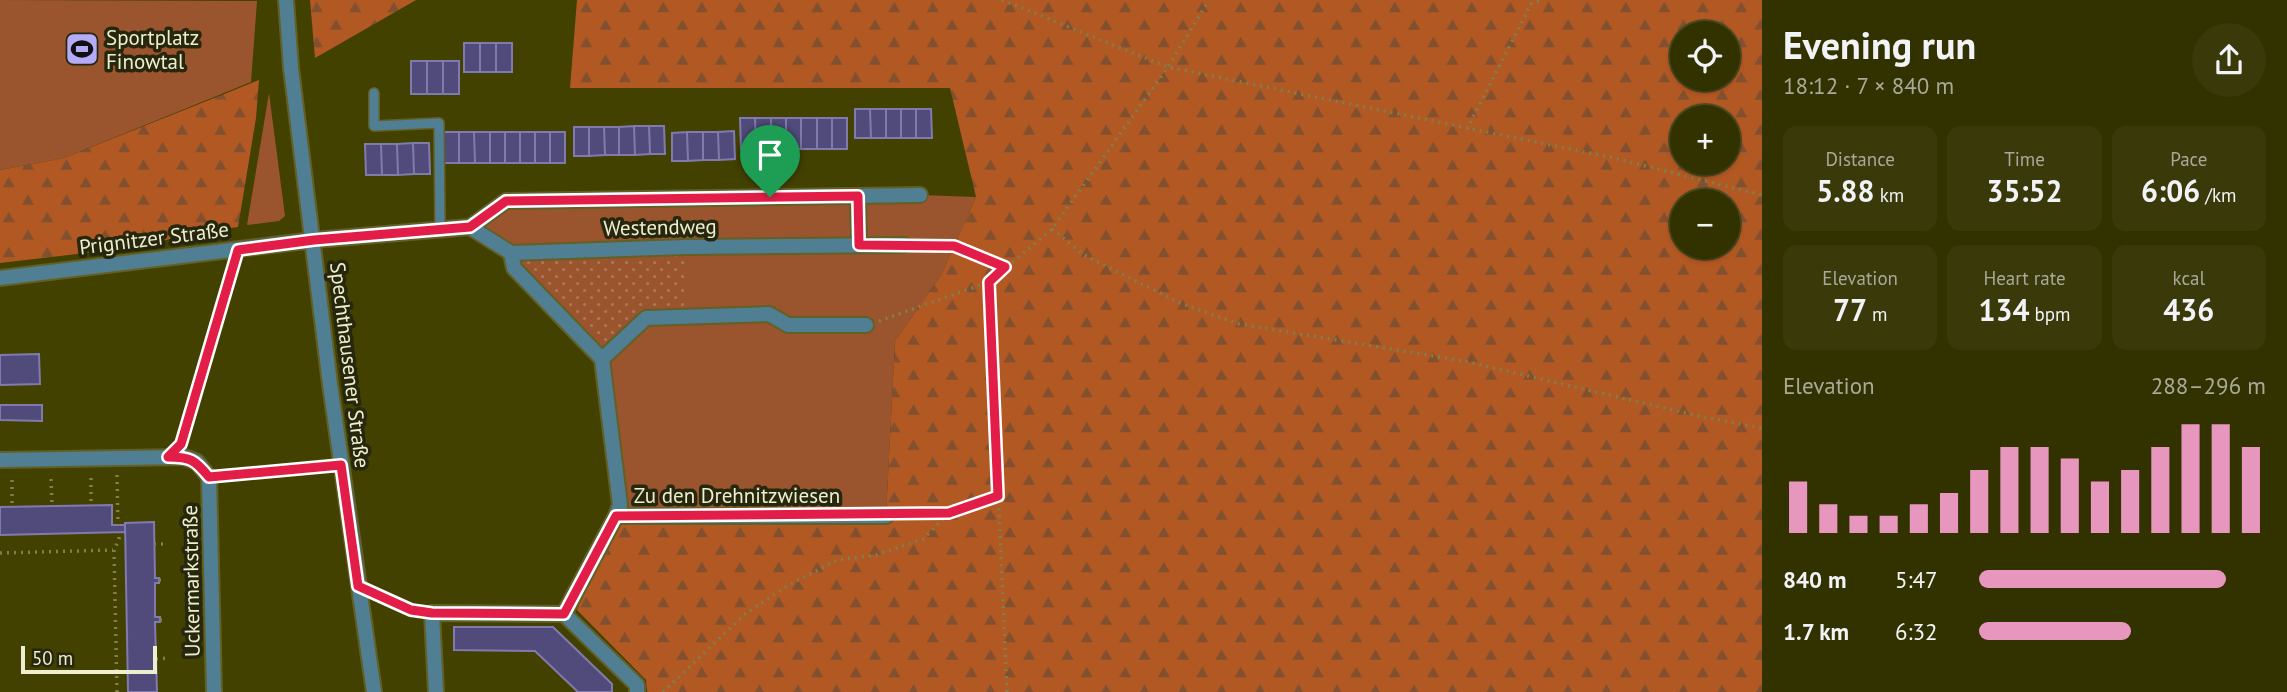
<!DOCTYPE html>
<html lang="en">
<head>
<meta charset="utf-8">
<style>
  :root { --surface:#323100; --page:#3a390a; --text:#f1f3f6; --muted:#a8a999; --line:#4d4c22; --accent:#e797bd }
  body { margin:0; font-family:"PT Sans",sans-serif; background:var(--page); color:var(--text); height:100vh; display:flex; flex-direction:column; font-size:26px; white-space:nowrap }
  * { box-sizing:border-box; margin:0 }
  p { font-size:23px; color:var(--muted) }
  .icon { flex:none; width:38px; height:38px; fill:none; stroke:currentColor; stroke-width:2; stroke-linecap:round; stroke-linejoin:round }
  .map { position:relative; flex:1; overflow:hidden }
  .drawer { display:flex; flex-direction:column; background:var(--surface); width:525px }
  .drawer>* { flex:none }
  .controls { position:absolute; left:1670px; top:21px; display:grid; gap:14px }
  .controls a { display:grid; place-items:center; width:70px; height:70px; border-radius:50%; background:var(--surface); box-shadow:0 2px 5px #0004,0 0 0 2px var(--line); font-size:35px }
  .scale { position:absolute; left:21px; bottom:18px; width:136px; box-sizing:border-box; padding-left:7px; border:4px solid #eeeed0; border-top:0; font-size:19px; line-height:24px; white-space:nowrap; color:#eeeed0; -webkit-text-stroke:5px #27270e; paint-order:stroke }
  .pin { position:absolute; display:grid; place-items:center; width:60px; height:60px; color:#fff; margin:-72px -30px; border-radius:50% 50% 50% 0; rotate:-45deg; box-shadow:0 0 7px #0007 }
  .pin .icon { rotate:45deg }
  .round { display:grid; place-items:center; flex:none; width:74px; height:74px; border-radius:37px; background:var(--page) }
  .head { display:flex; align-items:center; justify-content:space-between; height:119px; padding:0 21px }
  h1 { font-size:38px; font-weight:800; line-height:52px }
  .metrics { display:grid; grid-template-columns:repeat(3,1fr); gap:10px; height:119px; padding:7px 21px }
  .metrics div { display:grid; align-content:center; border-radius:14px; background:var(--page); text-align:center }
  .metrics b { font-size:30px; font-weight:800 }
  .metrics small { font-size:19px; font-weight:400 }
  .metrics p { font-size:19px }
  .chart { height:196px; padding:14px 21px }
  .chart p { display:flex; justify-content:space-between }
  .chart svg { width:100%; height:126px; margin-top:7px; stroke:var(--accent); stroke-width:6 }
  ul { padding:0 21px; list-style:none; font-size:23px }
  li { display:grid; grid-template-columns:112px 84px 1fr; align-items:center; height:52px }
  li i { height:18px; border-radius:9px; background:var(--accent) }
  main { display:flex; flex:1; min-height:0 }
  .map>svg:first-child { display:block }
  .grass { fill:#9a552e }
  .forest { fill:url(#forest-firs); fill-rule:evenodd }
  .park { fill:url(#park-dots) }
  .building { fill:#514b7c; stroke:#807baf; stroke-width:2 }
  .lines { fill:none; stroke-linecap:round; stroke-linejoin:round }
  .service-casing { stroke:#626025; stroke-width:12 }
  .minor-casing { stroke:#626025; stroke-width:18 }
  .path { stroke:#817f4b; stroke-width:3.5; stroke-dasharray:2 5; stroke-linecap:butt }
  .service { stroke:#507f94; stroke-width:9 }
  .minor { stroke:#507f94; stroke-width:14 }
  .route-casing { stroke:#fff; stroke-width:14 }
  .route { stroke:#e11d48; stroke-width:9 }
  .labels { text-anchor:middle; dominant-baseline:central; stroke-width:7; stroke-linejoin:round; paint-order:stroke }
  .poi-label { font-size:21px; fill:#eeeed0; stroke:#27270e; text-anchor:start }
  .street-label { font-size:21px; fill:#eeeed0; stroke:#27270e }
</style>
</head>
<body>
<main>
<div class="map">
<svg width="1762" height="692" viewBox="0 0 1762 692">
  <defs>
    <pattern id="forest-firs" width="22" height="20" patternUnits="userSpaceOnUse" patternTransform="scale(1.75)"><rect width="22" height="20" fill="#b25822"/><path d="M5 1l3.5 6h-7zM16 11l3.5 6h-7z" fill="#82502f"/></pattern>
    <pattern id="park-dots" width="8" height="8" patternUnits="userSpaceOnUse" patternTransform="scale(1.75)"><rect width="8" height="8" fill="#9a552e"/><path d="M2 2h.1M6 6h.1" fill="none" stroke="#ad7655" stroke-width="1.8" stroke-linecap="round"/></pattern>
  </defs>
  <rect width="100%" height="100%" fill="#434100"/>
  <path class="grass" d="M 0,0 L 257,1 L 251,82 L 64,158 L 0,170 Z
    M 269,93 L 285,216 L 279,221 L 247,225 Z
    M 920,195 L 976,197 L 941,275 L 895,341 L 886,516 L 616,516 L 602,359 L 511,253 L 470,227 L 506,201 Z"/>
  <path class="forest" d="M 310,0 L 416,0 L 315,58 Z
    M 577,0 L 1762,0 L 1762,692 L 647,692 L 646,680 L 577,610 L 616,516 L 886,515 L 895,341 L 941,275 L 976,197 L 950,88 L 570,88 ZM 1682,33 L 1727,33 L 1727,79 L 1682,79 ZM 1682,117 L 1727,117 L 1727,163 L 1682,163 ZM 1682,201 L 1727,201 L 1727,247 L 1682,247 Z
    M 259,80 L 256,118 L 238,227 L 199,232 L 137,247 L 0,263 L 0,170 L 64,158 Z"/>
  <path class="park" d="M 685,247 L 685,316 L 646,318 L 602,359 L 514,268 L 511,253 Z"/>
  <path class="building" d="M 464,43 L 480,43 L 480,72 L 464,72 Z
    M 480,43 L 496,43 L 496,72 L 480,72 Z
    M 496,43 L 512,43 L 512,72 L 496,72 Z
    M 411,61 L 427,61 L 427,94 L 411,94 Z
    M 427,61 L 443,61 L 443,94 L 427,94 Z
    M 443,61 L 459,61 L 459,94 L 443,94 Z
    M 855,109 L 870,109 L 871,138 L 855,138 Z
    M 870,109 L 886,109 L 886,138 L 871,138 Z
    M 886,109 L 901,109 L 901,138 L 886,138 Z
    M 901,109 L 916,109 L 916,138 L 901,138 Z
    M 916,109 L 931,109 L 932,138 L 916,138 Z
    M 740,118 L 755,118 L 756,149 L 741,150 Z
    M 755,118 L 771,118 L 771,149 L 756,149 Z
    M 771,118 L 786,118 L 786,149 L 771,149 Z
    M 786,118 L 801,118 L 801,149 L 786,149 Z
    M 801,118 L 817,118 L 817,149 L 801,149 Z
    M 817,118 L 832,118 L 832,149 L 817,149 Z
    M 832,118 L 847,118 L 847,149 L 832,149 Z
    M 634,126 L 649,126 L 650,154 L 635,155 Z
    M 634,126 L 635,155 L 619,155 L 619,127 Z
    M 649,126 L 664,126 L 665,154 L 650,154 Z
    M 574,127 L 589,127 L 589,156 L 574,156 Z
    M 589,127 L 604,127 L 605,155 L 589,156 Z
    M 604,127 L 619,127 L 619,155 L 605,155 Z
    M 734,131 L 735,159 L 719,160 L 718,132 Z
    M 444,132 L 459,132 L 459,163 L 444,163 Z
    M 459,132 L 474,132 L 475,163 L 459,163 Z
    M 474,132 L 490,132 L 490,163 L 475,163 Z
    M 490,132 L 505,132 L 505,163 L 490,163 Z
    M 505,132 L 520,132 L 520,163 L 505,163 Z
    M 520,132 L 535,132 L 535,163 L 520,163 Z
    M 535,132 L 550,132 L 550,163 L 535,163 Z
    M 550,132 L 565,132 L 565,163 L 550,163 Z
    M 687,132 L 688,161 L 672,161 L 672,133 Z
    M 687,132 L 703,132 L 703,160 L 688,161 Z
    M 703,132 L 718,132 L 719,160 L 703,160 Z
    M 413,143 L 429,143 L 430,174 L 414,174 Z
    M 413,143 L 414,174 L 398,175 L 397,144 Z
    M 365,144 L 381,144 L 382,175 L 366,175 Z
    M 381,144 L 397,144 L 398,175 L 382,175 Z
    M 39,354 L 40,384 L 0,385 L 0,355 Z
    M 0,405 L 42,405 L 42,421 L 0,420 Z
    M 112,505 L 112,525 L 125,525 L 125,532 L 0,535 L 0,507 Z
    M 154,522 L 155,578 L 159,578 L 159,583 L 155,583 L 155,617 L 160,617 L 160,622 L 155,622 L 157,692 L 128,692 L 125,523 Z
    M 454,627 L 553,627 L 612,684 L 612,692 L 578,692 L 535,651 L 454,650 Z"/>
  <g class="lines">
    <defs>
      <path id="service" d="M 374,93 L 374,126 L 439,123 L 440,229"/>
      <path id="minor" d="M 286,0 L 291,68 L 330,384 L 374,692
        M 858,196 L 859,245
        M 470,227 L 511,253 L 685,247 L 904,245
        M 511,253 L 514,268 L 602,359 L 620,505 L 616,516
        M 0,278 L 314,240 L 470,227 L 506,201 L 920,195
        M 602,359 L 646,318 L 769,314 L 788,325 L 866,325
        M 0,460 L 184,457 L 197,462 L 209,477 L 214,692
        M 564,614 L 637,685 L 637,692
        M 436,692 L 432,613 L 564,614 L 616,516 L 886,516"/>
    </defs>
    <use href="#service" class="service-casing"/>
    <use href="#minor" class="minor-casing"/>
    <path class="path" d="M 1002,0 L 1168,67 L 1610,157 L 1762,195
      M 1467,129 L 1531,4 L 1541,0
      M 1052,229 L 1084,255 L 1180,303 L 1239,324 L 1464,361 L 1699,416 L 1762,428
      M 917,245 L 954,246 L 1005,267
      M 879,321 L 989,282
      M 181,443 L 234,266
      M 117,475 L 118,525
      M 222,476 L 326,466
      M 91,478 L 91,505
      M 51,479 L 52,506
      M 12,480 L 12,506
      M 899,515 L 949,513 L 998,496
      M 154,544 L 165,544
      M 0,553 L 113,550
      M 159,580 L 166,580
      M 376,594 L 418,611
      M 160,620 L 167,620
      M 156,659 L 168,658
      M 117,692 L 114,550 L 119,539 L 119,532
      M 663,692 L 745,614 L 787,586 L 837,560 L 876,555 L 923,539 L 949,513
      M 1007,692 L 989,282 L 1052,229 L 1168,67 L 1209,0"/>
    <use href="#service" class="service"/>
    <use href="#minor" class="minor"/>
  </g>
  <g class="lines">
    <defs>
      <path id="route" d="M 858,196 L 859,245 L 954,246 L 1005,267 L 989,282 L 998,496 L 949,513 L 616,516 L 564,614 L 432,613 L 411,610 L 358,586 L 341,465 L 209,477 C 195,460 191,457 168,457 L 181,444 L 238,250 L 314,240 L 470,227 L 506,201 Z"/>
    </defs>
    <use href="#route" class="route-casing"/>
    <use href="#route" class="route"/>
  </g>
  <defs>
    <symbol id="stadium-square" viewBox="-11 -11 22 22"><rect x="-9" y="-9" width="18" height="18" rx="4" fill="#b4acf9" stroke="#27270e"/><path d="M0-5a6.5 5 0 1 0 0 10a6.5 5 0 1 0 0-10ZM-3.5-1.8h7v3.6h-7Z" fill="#111"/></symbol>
  </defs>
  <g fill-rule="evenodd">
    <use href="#stadium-square" x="63" y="30" width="38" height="38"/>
  </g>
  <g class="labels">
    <g class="poi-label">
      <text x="106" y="37">Sportplatz<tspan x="106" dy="24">Finowtal</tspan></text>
    </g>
    <g class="street-label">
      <text transform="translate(660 227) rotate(-1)">Westendweg</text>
      <text transform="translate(154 238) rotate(-7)">Prignitzer Straße</text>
      <text transform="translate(350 365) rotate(83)">Spechthausener Straße</text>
      <text x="737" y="495">Zu den Drehnitzwiesen</text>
      <text transform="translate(191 581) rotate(-91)">Uckermarkstraße</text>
    </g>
  </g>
</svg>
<div class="controls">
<a><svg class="icon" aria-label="locate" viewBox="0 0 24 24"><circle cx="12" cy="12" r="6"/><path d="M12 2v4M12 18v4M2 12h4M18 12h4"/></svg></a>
<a>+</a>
<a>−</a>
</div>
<div class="scale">50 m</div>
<div class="pin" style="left:770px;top:197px;background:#1e9e55"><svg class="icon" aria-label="arrive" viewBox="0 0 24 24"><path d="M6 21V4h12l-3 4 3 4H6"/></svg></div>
</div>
<section class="drawer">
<div class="head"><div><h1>Evening run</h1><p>18:12 · 7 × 840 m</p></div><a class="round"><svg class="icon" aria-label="share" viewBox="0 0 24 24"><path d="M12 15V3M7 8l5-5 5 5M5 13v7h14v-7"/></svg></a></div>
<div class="metrics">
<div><p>Distance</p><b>5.88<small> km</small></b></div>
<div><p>Time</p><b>35:52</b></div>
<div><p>Pace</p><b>6:06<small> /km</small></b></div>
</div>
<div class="metrics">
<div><p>Elevation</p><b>77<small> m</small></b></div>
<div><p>Heart rate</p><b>134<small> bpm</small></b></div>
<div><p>kcal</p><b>436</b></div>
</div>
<div class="chart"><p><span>Elevation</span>288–296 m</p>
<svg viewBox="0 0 160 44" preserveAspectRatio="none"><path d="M5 44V26M15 44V34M25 44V38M35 44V38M45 44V34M55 44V30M65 44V22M75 44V14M85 44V14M95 44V18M105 44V26M115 44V22M125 44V14M135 44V6M145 44V6M155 44V14"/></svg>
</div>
<ul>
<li><b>840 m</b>5:47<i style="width:86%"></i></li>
<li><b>1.7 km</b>6:32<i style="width:53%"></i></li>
</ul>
</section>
</main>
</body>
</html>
